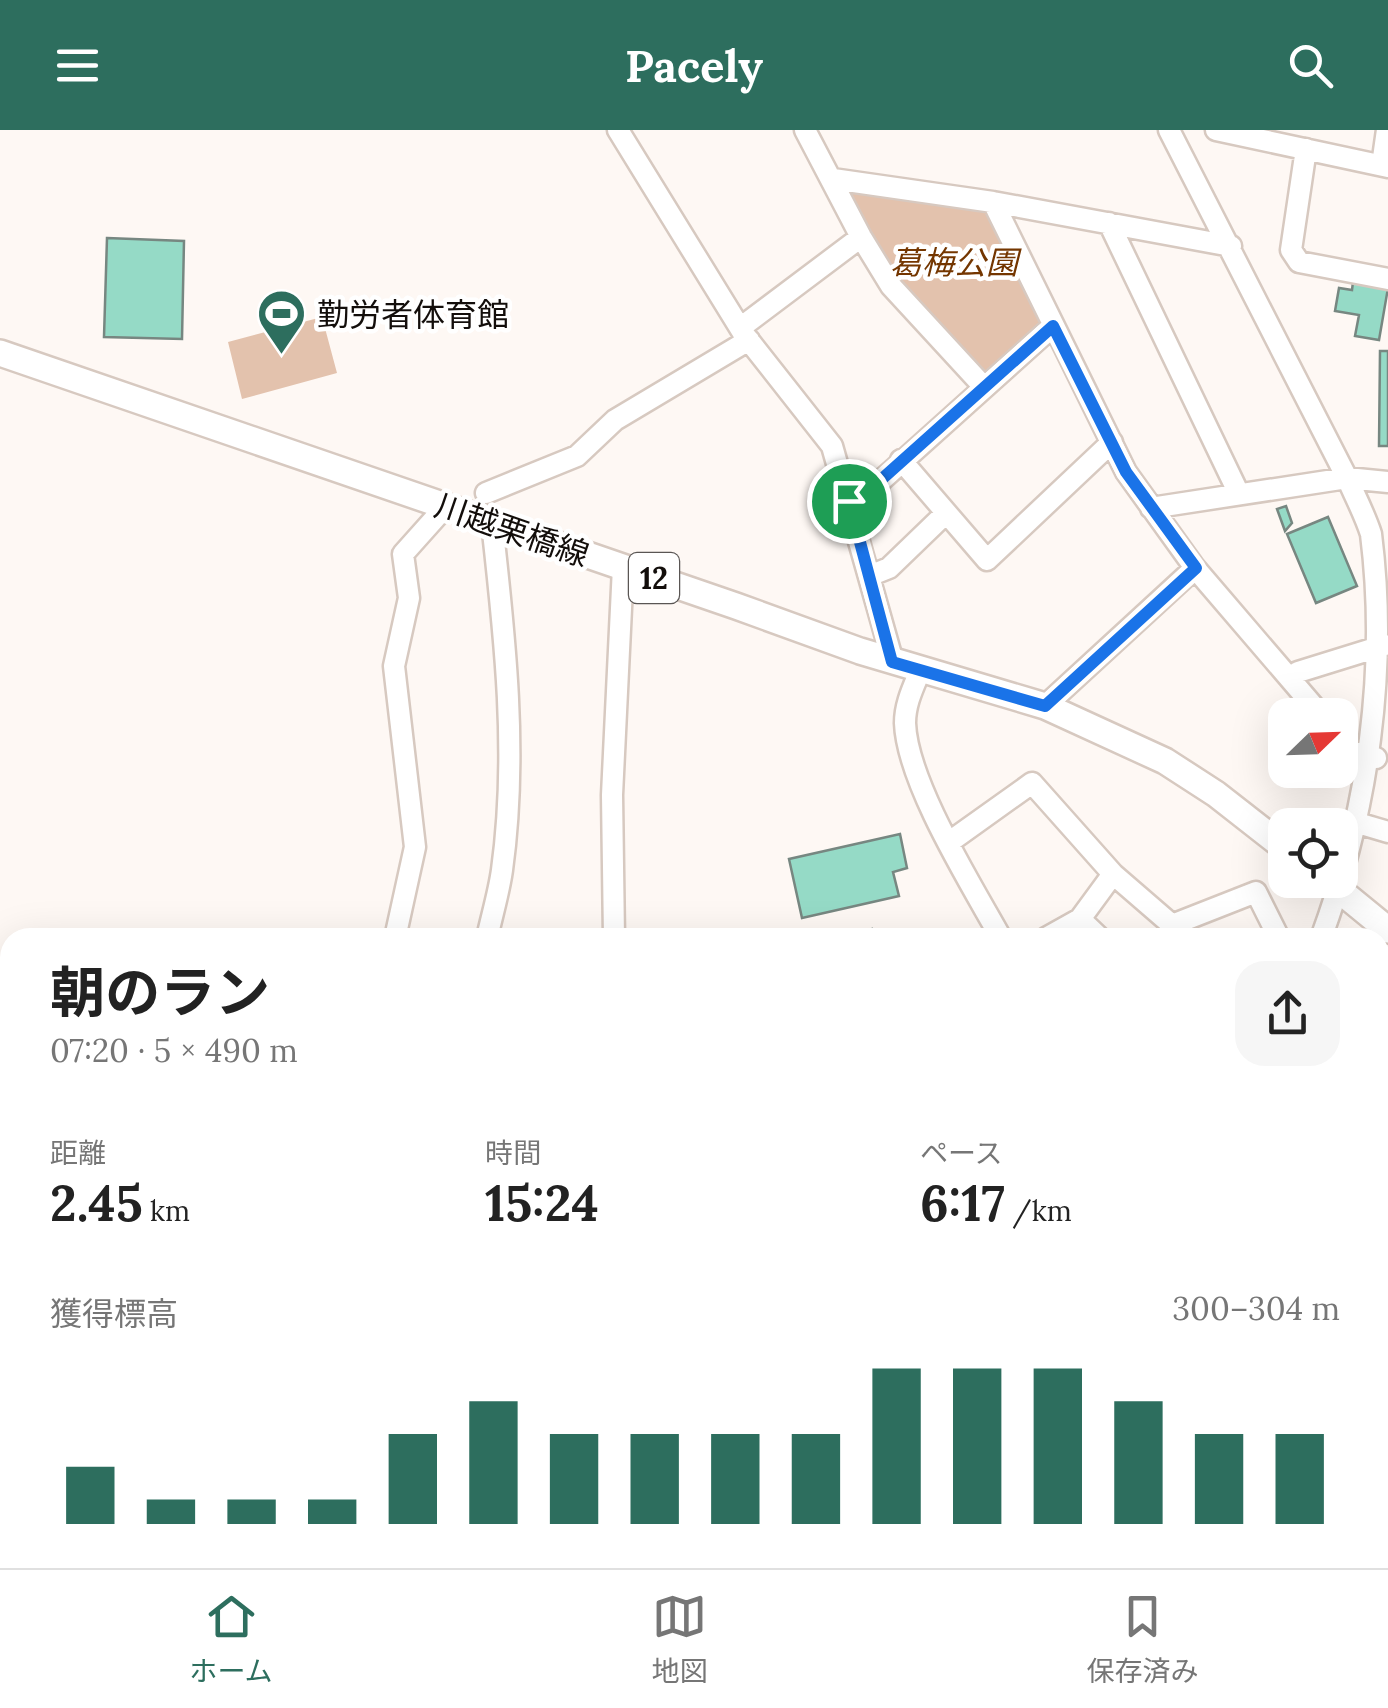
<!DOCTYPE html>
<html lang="ja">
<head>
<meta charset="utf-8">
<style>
  :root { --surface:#fff; --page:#f6f6f6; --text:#222; --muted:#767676; --line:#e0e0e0; --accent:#2d6e5e }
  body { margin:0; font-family:Lora,"Noto Sans JP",serif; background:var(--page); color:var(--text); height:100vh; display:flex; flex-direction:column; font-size:38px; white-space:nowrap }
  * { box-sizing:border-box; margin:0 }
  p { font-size:32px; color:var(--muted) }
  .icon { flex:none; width:55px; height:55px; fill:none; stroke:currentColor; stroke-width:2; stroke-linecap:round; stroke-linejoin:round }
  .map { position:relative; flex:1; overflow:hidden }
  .panel { position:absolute; left:0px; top:798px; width:1390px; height:642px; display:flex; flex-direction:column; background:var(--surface); border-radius:30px 30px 0 0; box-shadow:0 10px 40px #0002 }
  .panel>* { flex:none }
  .needle { width:65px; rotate:67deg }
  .controls { position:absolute; left:1268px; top:568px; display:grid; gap:20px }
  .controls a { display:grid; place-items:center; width:90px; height:90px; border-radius:20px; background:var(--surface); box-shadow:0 10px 40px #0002; font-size:50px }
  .pin { position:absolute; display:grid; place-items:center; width:85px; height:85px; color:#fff; margin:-42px; border:5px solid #fff; border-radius:50%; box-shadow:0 2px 10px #0007 }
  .round { display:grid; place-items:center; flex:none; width:105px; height:105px; border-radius:30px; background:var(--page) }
  .overview { display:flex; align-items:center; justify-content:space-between; height:170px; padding:0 50px }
  h1 { font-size:55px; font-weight:700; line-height:75px }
  .figures { display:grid; grid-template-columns:repeat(3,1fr); gap:15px; height:170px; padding:10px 50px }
  .figures div { display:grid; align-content:center }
  .figures b { font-size:50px; font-weight:700 }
  .figures small { font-size:28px; font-weight:400 }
  .figures p { font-size:28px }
  .chart { height:280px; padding:20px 50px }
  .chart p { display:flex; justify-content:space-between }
  .chart svg { width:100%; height:180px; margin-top:10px; stroke:var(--accent); stroke-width:6 }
  header { display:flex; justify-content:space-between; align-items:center; height:130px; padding:0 50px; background:var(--accent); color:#fff; font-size:45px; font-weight:700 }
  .dock { display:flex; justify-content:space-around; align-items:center; height:140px; border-top:2px solid var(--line); background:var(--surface); font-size:28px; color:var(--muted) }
  .dock a { display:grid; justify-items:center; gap:5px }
  .dock .selected { color:var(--accent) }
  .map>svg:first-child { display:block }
  .built { fill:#fee8db }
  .green { fill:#e3c2ad }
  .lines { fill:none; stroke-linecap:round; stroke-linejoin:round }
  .stream { stroke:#967159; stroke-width:5 }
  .building { fill:#95dac6; stroke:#778781; stroke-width:2.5 }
  .minor-casing { stroke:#d7c9c0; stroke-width:25 }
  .major-casing { stroke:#d7c9c0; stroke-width:30 }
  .minor { stroke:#fff; stroke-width:20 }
  .major { stroke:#fff; stroke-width:25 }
  .route-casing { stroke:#fff; stroke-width:20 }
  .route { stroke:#1a73e8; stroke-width:12 }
  .labels { text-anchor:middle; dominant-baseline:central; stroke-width:9; stroke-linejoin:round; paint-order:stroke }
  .shield { fill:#fff; stroke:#5a5654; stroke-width:2.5 }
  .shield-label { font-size:30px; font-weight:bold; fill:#130e0b }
  .park-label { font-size:32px; font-style:italic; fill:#743600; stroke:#fff }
  .poi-label { font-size:32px; fill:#130e0b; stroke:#fff; text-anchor:start }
  .street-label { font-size:32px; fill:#130e0b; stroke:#fff }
</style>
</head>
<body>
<header><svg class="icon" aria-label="menu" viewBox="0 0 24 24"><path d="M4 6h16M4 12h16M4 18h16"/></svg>Pacely<svg class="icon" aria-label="search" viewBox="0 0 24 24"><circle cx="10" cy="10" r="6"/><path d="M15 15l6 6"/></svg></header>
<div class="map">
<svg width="1388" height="1438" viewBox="0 0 1388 1438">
  <rect width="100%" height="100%" fill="#fef8f4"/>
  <path class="built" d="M 1143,1430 L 1266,1430 L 1268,1433 L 1261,1438 L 1139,1438 Z"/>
  <path class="green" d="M 847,57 L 989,77 L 1046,194 L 984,247 L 897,149 L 868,103 Z
    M 322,187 L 337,243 L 242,269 L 228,212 Z"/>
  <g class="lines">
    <path class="stream" d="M 1098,1438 L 1103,1430"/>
  </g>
  <path class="building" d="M 107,108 L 184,111 L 182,209 L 104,207 Z
    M 1353,152 L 1388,158 L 1379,210 L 1355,206 L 1359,185 L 1335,181 L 1339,158 L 1352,160 Z
    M 1380,221 L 1388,221 L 1388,316 L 1379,316 Z
    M 1286,376 L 1292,393 L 1285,401 L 1277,379 Z
    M 1328,387 L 1357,456 L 1316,473 L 1287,404 Z
    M 900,704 L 907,738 L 893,742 L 899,766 L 802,788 L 789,729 Z
    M 872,799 L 874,808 L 846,808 L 846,805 Z
    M 234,1430 L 252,1430 L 252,1438 L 234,1438 Z
    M 316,1430 L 331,1430 L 331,1438 L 316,1438 Z
    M 1143,1430 L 1160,1430 L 1154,1438 L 1142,1433 Z
    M 1214,1430 L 1227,1430 L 1233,1438 L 1204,1438 Z
    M 1328,1430 L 1348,1430 L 1351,1438 L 1332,1438 Z"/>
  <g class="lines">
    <defs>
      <path id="minor" d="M 618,0 L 743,203 L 832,316 L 893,532
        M 805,0 L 861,107 L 891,156 L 984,257
        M 1169,0 L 1347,348 C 1355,366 1365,385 1371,404 C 1388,539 1368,681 1321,808
        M 1216,0 L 1388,37
        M 1306,19 L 1291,120 L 1299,132 L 1388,149
        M 1382,35 L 1387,0
        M 833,49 L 993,72 L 1231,116
        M 993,72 L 1126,342 L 1195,438 L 1321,585
        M 1109,93 L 1239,364
        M 740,198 L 861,107
        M 901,330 L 987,430 L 1112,312
        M 486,363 L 577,326 L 615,290 L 749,210
        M 849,371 L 865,365 L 1053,196
        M 1151,378 L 1347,348 L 1388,352
        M 869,446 L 889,438 L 946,383
        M 920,541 C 913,558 905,574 905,593 C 907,652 971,754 1001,808
        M 1290,548 L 1298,542 L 1385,515
        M 1045,576 L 1195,438
        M 1340,608 L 1351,621 L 1376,628
        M 1361,694 L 1388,702
        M 948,713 L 1032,653 L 1113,744 L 1080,789 L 1046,808
        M 1113,744 L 1172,795 L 1256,762 L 1279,808
        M 1080,789 L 1100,808
        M 395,808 L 415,717 L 394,536 L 409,468 L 403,424 L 445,377
        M 487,808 C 492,785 499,762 502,740 C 518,625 505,508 492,393
        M 614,808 L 612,665 L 623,437
        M 1380,929 L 1388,936
        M 1380,1066 L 1388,1076
        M 1380,1192 L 1388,1200
        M 1380,1305 L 1388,1298
        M 0,1382 L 10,1321
        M 91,1430 L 100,1438
        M 762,1430 L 779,1438
        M 1362,1430 L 1367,1438
        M 268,1438 L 268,1430
        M 360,1438 L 360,1430
        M 892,1438 L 898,1430
        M 966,1438 L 970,1430
        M 1118,1438 L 1122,1430"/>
      <path id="major" d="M 0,223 L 736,476 L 860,521 L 1045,576 L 1165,631 L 1216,664 L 1285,718
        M 1327,750 L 1388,800"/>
    </defs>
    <use href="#minor" class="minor-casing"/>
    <use href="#major" class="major-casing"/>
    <use href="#minor" class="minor"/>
    <use href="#major" class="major"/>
  </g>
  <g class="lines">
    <defs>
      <path id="route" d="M 1053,196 L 1126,342 L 1196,438 L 1045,576 L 892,532 L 849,371 L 864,365 Z"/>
    </defs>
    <use href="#route" class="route-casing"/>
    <use href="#route" class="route"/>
  </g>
  <defs>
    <symbol id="stadium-pin" viewBox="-11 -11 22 30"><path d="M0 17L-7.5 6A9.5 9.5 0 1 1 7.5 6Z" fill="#2d6e5e" stroke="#fff"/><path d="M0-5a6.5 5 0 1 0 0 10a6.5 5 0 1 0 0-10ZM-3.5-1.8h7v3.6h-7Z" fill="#fff"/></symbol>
  </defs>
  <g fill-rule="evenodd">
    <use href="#stadium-pin" x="254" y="156" width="55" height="75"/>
  </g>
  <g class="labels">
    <rect class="shield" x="629" y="423" width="50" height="50" rx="8"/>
    <g class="shield-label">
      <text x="654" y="448">12</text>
    </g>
    <g class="park-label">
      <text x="954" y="132">葛梅公園</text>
    </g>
    <g class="poi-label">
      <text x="317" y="184">勤労者体育館</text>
    </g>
    <g class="street-label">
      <text transform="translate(512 400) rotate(19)">川越栗橋線</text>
    </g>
  </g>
</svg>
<div class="controls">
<a><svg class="needle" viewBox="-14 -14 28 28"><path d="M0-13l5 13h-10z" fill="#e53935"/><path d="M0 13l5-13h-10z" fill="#767676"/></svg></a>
<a><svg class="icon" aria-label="locate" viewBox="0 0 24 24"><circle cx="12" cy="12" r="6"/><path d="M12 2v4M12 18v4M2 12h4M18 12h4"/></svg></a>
</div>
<div class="pin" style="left:849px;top:371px;background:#1e9e55"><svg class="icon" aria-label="arrive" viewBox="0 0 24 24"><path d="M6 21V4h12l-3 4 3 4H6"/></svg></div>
<section class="panel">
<div class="overview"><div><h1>朝のラン</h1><p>07:20 · 5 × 490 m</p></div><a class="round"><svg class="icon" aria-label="share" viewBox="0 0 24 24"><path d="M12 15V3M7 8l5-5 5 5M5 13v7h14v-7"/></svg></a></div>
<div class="figures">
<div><p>距離</p><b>2.45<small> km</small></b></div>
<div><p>時間</p><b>15:24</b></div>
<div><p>ペース</p><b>6:17<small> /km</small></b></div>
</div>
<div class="chart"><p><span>獲得標高</span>300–304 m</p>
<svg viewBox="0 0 160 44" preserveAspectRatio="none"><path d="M5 44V30M15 44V38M25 44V38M35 44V38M45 44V22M55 44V14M65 44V22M75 44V22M85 44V22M95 44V22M105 44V6M115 44V6M125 44V6M135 44V14M145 44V22M155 44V22"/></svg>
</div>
</section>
</div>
<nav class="dock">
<a class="selected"><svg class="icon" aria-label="home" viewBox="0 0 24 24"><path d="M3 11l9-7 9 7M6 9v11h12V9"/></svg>ホーム</a>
<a><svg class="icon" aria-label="map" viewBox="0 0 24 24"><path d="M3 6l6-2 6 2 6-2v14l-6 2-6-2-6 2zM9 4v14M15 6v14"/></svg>地図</a>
<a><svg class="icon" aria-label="saved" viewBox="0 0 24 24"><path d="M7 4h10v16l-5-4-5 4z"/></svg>保存済み</a>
</nav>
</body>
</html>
